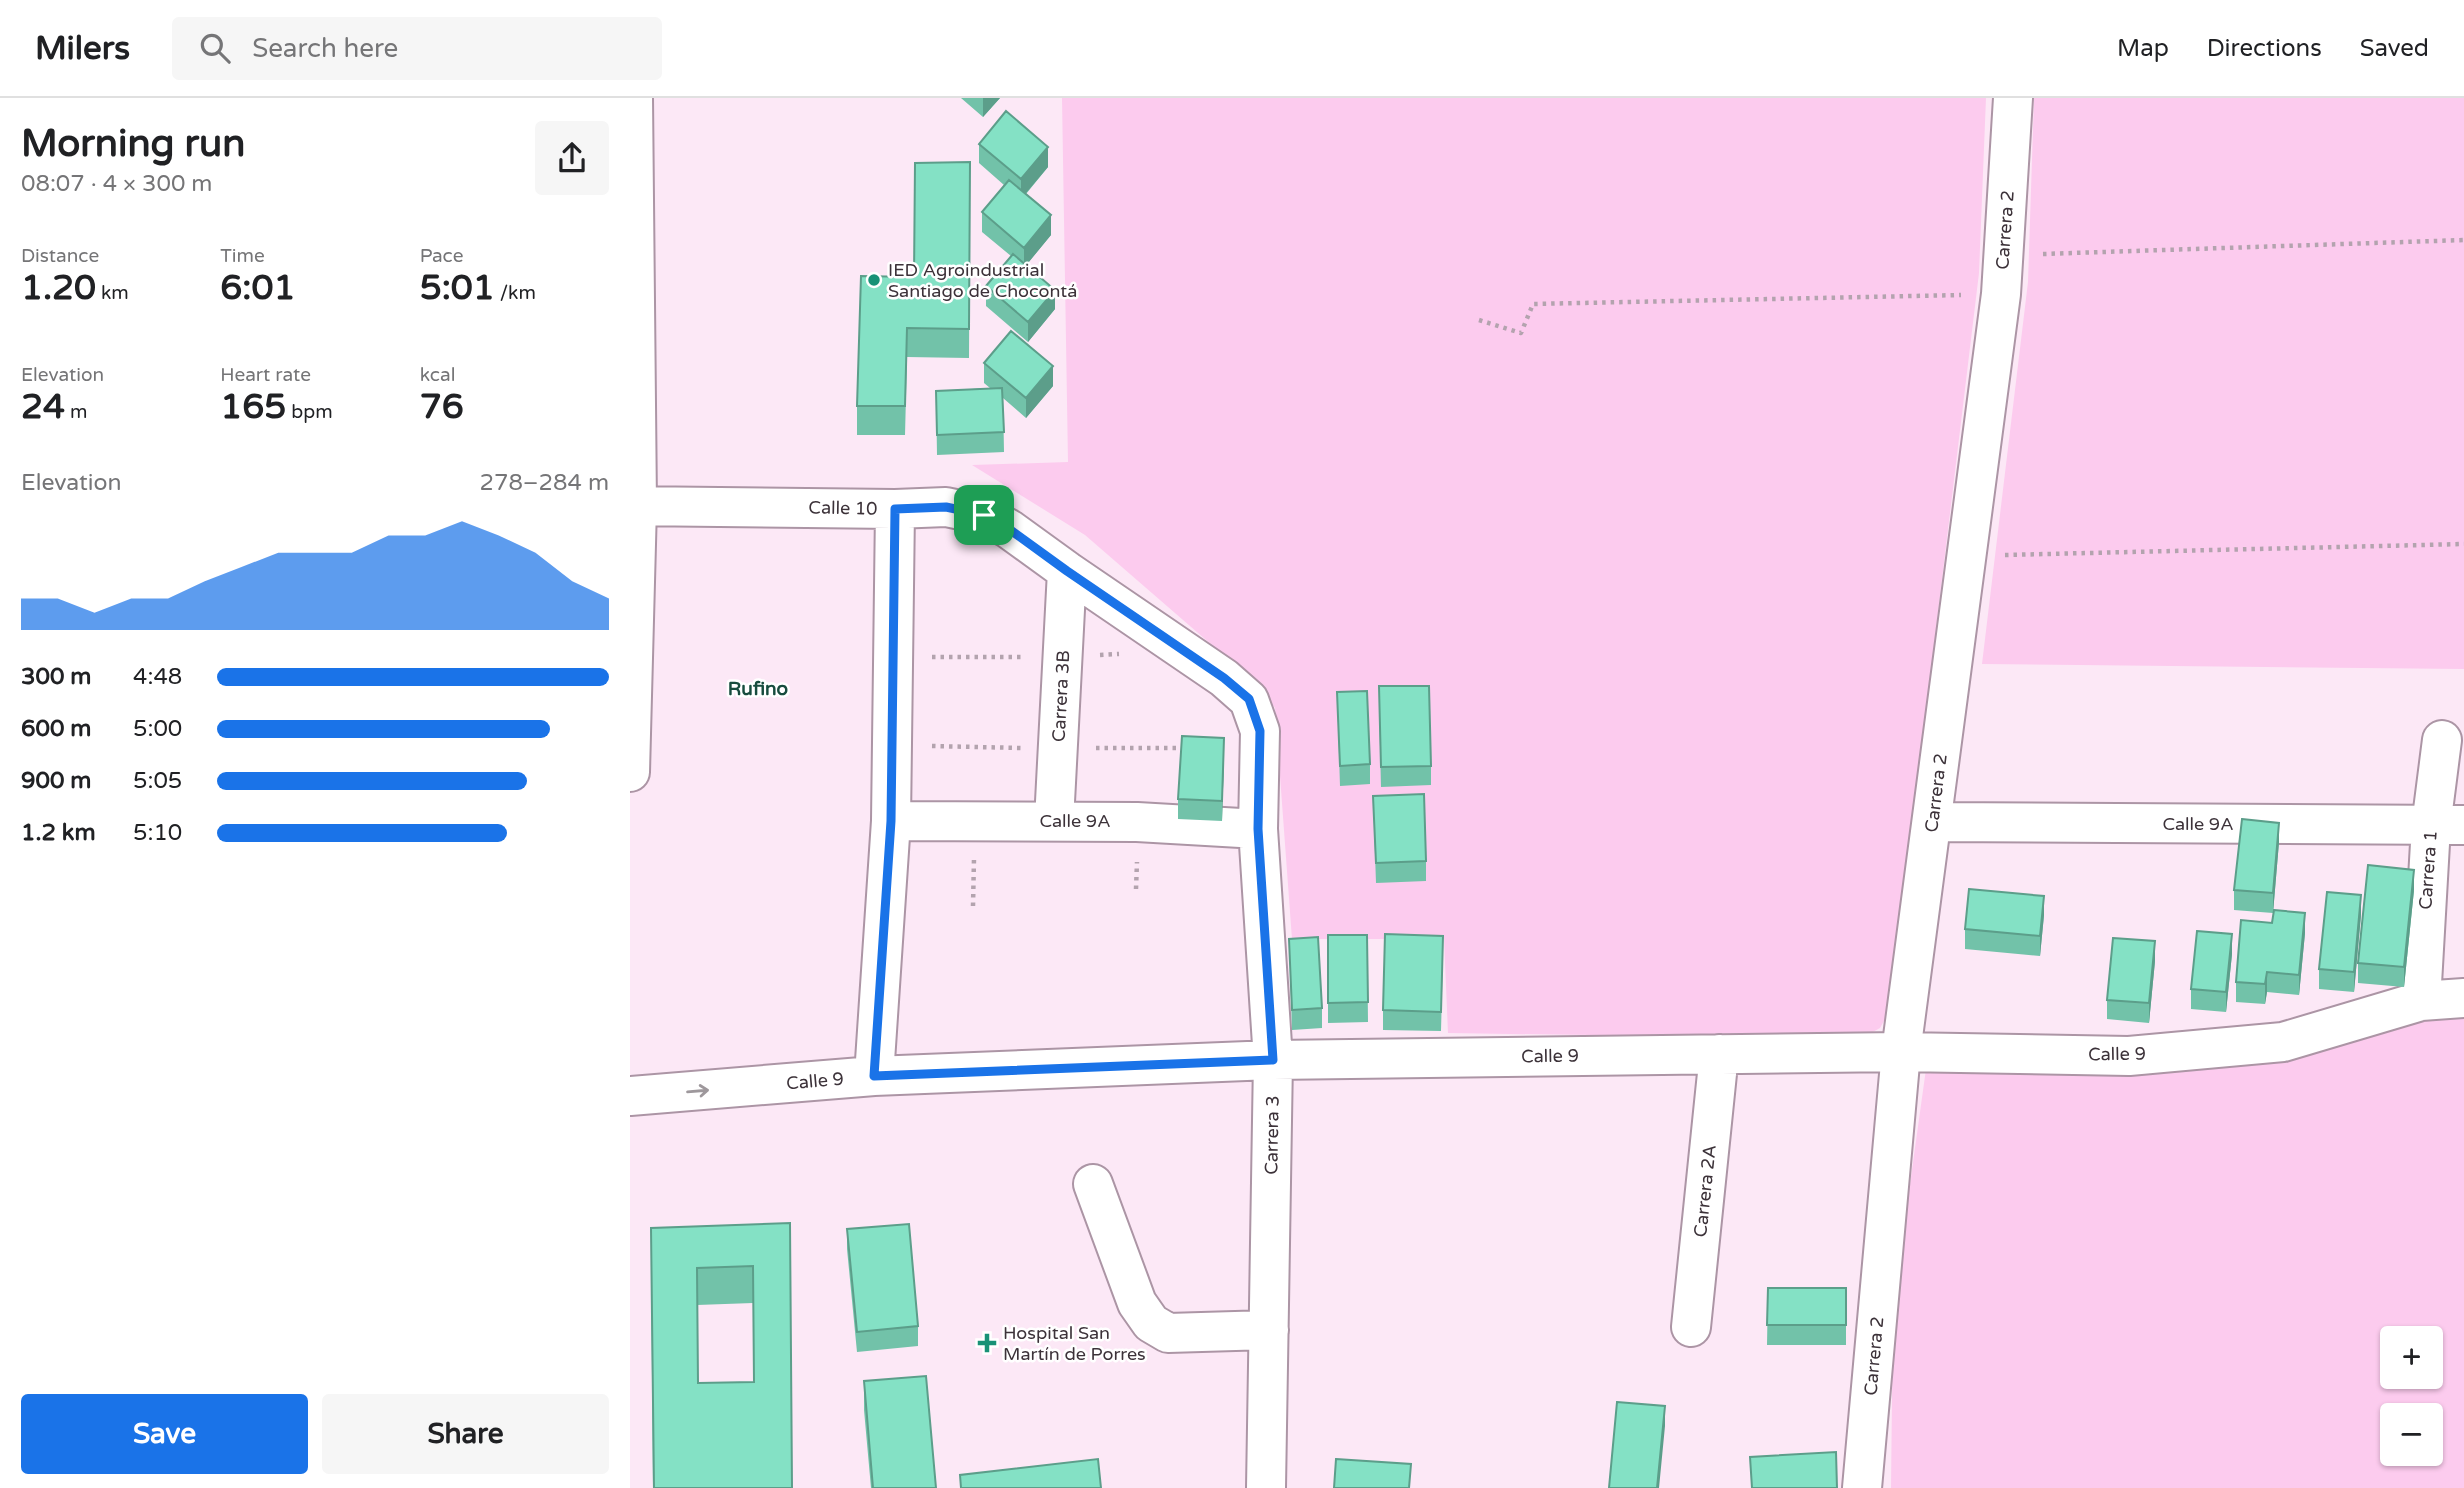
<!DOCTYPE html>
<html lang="en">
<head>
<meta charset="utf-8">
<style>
  :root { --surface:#fff; --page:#f6f6f6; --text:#202124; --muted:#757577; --line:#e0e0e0; --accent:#1a73e8 }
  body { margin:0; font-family:"Varela Round",sans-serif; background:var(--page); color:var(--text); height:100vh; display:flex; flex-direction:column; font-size:26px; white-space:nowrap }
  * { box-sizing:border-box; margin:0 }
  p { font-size:23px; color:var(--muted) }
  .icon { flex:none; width:38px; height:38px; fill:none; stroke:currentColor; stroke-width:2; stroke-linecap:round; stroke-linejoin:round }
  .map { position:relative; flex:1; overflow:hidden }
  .side { display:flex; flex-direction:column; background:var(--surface); width:630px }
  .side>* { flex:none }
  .controls { position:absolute; left:1750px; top:1228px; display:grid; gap:14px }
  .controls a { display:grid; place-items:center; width:63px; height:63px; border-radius:7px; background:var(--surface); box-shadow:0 2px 5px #0004; font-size:35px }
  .pin { position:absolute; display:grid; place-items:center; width:60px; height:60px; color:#fff; margin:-30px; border-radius:14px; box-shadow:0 4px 10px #0006 }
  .round { display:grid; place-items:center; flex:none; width:74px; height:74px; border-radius:7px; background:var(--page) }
  .summary { display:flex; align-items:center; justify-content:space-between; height:119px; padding:0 21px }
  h1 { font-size:38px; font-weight:800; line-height:52px }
  .figures { display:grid; grid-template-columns:repeat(3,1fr); gap:10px; height:119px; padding:7px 21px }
  .figures div { display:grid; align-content:center }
  .figures b { font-size:35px; font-weight:800 }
  .figures small { font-size:19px; font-weight:400 }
  .figures p { font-size:19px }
  .chart { height:196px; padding:14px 21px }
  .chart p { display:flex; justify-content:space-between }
  .chart svg { width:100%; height:126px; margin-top:7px; fill:var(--accent); opacity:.7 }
  .cta { display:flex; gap:14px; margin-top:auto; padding:14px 21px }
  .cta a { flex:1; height:80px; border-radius:7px; background:var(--accent); color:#fff; font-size:28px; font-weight:800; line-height:80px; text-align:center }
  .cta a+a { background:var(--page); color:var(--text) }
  ul { padding:0 21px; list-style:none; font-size:23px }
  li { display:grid; grid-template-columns:112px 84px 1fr; align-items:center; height:52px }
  li i { height:18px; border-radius:9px; background:var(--accent) }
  header { display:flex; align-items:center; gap:42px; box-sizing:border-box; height:98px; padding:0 35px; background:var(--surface); border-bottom:2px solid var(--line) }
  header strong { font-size:33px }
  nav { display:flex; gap:38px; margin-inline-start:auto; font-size:24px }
  .search { width:490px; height:63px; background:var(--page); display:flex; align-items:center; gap:18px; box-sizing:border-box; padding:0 24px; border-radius:7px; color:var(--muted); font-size:26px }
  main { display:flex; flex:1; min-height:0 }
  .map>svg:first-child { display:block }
  .green { fill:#fccbee; fill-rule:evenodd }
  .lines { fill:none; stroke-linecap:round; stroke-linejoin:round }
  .minor-casing { stroke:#ac95a5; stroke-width:42 }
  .path { stroke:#b3a3ae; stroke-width:4.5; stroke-dasharray:3.5 5; stroke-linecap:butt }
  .minor { stroke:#fff; stroke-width:38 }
  .wall { fill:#72c2a9; fill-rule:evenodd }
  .shaded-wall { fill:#5c9e8a }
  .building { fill:#84e1c5; stroke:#5c9e8a; stroke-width:2; fill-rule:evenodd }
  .oneway { stroke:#9e989c }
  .route-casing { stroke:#fff; stroke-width:14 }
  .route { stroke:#1a73e8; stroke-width:9 }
  .poi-dot { fill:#189176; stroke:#fff; stroke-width:2.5 }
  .labels { text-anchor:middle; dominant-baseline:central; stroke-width:5; stroke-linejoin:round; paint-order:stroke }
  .street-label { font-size:18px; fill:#3c3239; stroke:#fff }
  .poi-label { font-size:18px; fill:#3c3239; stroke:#fff; text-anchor:start }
  .neighbourhood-label { font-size:19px; font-weight:bold; fill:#174c3e; stroke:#fff }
</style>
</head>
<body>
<header>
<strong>Milers</strong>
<div class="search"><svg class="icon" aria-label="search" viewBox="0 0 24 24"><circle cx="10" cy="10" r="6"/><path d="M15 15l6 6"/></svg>Search here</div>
<nav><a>Map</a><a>Directions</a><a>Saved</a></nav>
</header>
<main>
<section class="side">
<div class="summary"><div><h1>Morning run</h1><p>08:07 · 4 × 300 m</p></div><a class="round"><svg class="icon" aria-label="share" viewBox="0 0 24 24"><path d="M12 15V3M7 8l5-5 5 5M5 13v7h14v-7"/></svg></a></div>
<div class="figures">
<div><p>Distance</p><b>1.20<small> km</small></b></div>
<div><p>Time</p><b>6:01</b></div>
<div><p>Pace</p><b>5:01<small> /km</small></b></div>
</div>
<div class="figures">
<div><p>Elevation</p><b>24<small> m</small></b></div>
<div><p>Heart rate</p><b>165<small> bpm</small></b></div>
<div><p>kcal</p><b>76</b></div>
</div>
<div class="chart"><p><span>Elevation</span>278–284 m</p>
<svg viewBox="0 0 160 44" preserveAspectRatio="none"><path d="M0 44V33L10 33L20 38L30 33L40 33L50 27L60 22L70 17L80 17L90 17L100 11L110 11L120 6L130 11L140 17L150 27L160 33V44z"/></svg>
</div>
<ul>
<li><b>300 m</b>4:48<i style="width:100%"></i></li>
<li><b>600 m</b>5:00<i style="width:85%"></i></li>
<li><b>900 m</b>5:05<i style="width:79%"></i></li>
<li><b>1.2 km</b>5:10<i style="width:74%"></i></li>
</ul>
<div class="cta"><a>Save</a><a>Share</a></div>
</section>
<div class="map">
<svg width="1834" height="1390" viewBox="0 0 1834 1390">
  <rect width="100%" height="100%" fill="#fce8f6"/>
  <path class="green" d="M 432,0 L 1356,0 L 1349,175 L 1260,912 L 1250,930 L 1230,941 L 818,935 L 814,841 L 662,841 L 645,610 L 628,587 L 455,437 L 342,367 L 438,364 Z
    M 1404,0 L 1834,0 L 1834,571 L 1352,566 L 1398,184 Z
    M 1834,914 L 1834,1390 L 1261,1390 L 1263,1208 L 1296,971 ZM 1762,1241 L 1801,1241 L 1801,1279 L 1762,1279 ZM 1762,1318 L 1801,1318 L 1801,1356 L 1762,1356 Z"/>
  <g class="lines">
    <defs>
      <path id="minor" d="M 0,408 L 265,411 L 316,409 L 354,417 L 379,431 L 437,473 L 594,580 L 619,602 L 630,633 L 628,731 L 643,962 L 636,1390
        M 0,674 L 7,408 L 3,0
        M 261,723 L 507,724 L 628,731
        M 424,723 L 437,473
        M 1302,724 L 1834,727
        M 1791,903 L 1801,728 L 1812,642
        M 244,978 L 261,723 L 265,411
        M 0,998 L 244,978 L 643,962 L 1271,954 L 1499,958 L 1653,944 L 1791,903 L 1834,900
        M 463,1086 L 507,1205 L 521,1225 L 538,1235 L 639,1232
        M 1061,1229 L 1089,956
        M 1232,1390 L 1271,954 L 1371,196 L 1383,0"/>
    </defs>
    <use href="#minor" class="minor-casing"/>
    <path class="path" d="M 1413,156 L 1834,142
      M 849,222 L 891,235 L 903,206 L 1331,197
      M 1375,457 L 1834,446
      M 470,557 L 489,556
      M 302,559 L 395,559
      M 302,648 L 391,650
      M 466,650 L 555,650
      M 506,791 L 507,764
      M 343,808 L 344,760"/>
    <use href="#minor" class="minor"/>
  </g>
  <path class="wall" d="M 331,0 L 370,0 L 353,19 Z
    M 349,46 L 418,69 L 396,96 L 421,137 L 396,167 L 425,211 L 398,244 L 356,208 L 356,188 L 381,158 L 352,134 L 352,114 L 374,87 L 349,65 Z
    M 340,64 L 339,260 L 277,259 L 275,337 L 227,337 L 227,308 L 284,179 Z
    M 354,265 L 423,288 L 396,320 L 373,300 L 374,354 L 307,357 L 306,293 L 360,290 L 354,285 Z
    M 707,594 L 740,666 L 740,686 L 710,688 Z
    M 749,608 L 801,668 L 801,687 L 751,689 Z
    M 594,659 L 592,723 L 548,721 L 548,701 Z
    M 743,698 L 796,763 L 796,783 L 746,785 Z
    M 1649,744 L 1643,815 L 1604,812 L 1604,792 Z
    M 1784,792 L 1774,889 L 1728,885 L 1728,865 Z
    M 1414,817 L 1410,858 L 1335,851 L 1335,831 Z
    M 1731,817 L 1724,894 L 1689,891 L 1689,871 Z
    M 1675,835 L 1669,897 L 1637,894 L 1635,906 L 1606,904 L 1606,884 Z
    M 698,837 L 737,837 L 738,924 L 698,925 Z
    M 659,841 L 692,910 L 692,930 L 662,932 Z
    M 1602,856 L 1596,914 L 1561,911 L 1561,891 Z
    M 813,857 L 811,933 L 753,932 L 753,912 Z
    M 1525,863 L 1519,925 L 1477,921 L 1477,902 Z
    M 160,1125 L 162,1390 L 23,1390 L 21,1166 ZM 123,1205 L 124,1284 L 68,1285 L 67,1207 Z
    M 217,1131 L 288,1228 L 288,1248 L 227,1254 L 217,1151 Z
    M 1138,1190 L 1216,1190 L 1216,1247 L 1137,1247 Z
    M 234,1283 L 306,1390 L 241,1390 L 234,1312 Z"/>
  <path class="shaded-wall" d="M 353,0 L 370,0 L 353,19 Z
    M 418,49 L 418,69 L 391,101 L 391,81 Z
    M 421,117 L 421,137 L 394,170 L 394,150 Z
    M 425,192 L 425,211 L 398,244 L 398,224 Z
    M 423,268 L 423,288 L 396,320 L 396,300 Z
    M 594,640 L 594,659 L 592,723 L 592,703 Z
    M 1649,725 L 1649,744 L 1643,815 L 1643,795 Z
    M 1784,772 L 1784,792 L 1774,889 L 1774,869 Z
    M 1731,797 L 1731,817 L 1724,894 L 1724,874 Z
    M 1414,798 L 1414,817 L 1410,858 L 1410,838 Z
    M 1675,815 L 1675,835 L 1669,897 L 1669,877 Z
    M 1602,836 L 1602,856 L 1596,914 L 1596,894 Z
    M 1525,843 L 1525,863 L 1519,925 L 1519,905 Z
    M 1637,874 L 1637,894 L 1635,906 L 1635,886 Z
    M 1035,1308 L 1035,1328 L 1029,1390 L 1027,1390 Z"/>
  <path class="building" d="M 376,13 L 418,49 L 391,81 L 349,46 Z
    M 340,64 L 339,231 L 277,230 L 275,308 L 227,308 L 231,178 L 284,179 L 285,65 Z
    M 379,82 L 421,117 L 394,150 L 352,114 Z
    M 383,156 L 425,192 L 398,224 L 356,188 Z
    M 381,233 L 423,268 L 396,300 L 354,265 Z
    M 372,290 L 374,334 L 307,337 L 306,293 Z
    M 749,588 L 799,588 L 801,668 L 751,669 Z
    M 737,593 L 740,666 L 710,668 L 707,594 Z
    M 552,638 L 594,640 L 592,703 L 548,701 Z
    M 794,696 L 796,763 L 746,765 L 743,698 Z
    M 1612,721 L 1649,725 L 1643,795 L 1604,792 Z
    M 1738,767 L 1784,772 L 1774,869 L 1728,865 Z
    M 1339,791 L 1414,798 L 1410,838 L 1335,831 Z
    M 1697,794 L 1731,797 L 1724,874 L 1689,871 Z
    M 1644,812 L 1675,815 L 1669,877 L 1637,874 L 1635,886 L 1606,884 L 1611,822 L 1642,825 Z
    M 1567,833 L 1602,836 L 1596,894 L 1561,891 Z
    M 755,836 L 813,838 L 811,914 L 753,912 Z
    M 698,837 L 737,837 L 738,904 L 698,905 Z
    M 688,839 L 692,910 L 662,912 L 659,841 Z
    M 1483,840 L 1525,843 L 1519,905 L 1477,902 Z
    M 160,1125 L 162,1390 L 24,1390 L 21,1130 ZM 123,1168 L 124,1284 L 68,1285 L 67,1170 Z
    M 279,1126 L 288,1228 L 227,1234 L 217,1131 Z
    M 1138,1190 L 1216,1190 L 1216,1227 L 1137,1227 Z
    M 296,1278 L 306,1390 L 243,1390 L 234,1283 Z
    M 987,1304 L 1035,1308 L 1027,1390 L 979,1390 Z
    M 1206,1354 L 1207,1390 L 1122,1390 L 1120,1359 Z
    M 468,1361 L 471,1390 L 331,1390 L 330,1377 Z
    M 706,1361 L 781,1366 L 779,1390 L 704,1390 Z"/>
  <defs><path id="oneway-shaft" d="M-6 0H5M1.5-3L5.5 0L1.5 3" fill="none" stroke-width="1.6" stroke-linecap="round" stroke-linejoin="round" transform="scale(1.75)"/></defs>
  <use class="oneway" href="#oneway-shaft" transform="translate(68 993) rotate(-5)"/>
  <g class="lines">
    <defs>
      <path id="route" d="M 316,409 L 354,417 L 379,431 L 437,473 L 594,580 L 619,601 L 630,633 L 628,731 L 643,962 L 244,978 L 261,723 L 265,411 Z"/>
    </defs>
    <use href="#route" class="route-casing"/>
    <use href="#route" class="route"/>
  </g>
  <g class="poi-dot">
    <circle cx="244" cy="182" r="7"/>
    <path d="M353.5 1234.5h7v7h7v7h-7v7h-7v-7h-7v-7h7z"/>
  </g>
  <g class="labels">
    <g class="street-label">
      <text transform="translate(1375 132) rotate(-86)">Carrera 2</text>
      <text transform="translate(213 410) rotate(1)">Calle 10</text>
      <text transform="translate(431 598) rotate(-87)">Carrera 3B</text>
      <text transform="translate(1306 695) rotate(-83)">Carrera 2</text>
      <text x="445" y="723">Calle 9A</text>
      <text x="1568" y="726">Calle 9A</text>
      <text transform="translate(1798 772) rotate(-86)">Carrera 1</text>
      <text transform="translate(1487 956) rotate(-1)">Calle 9</text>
      <text transform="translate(920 958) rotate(-1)">Calle 9</text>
      <text transform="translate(185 983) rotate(-5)">Calle 9</text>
      <text transform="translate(642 1037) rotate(-89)">Carrera 3</text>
      <text transform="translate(1075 1093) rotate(-84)">Carrera 2A</text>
      <text transform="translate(1244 1258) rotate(-85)">Carrera 2</text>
    </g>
    <g class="poi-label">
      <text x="258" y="172">IED Agroindustrial<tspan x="258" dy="21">Santiago de Chocontá</tspan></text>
      <text x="373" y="1235">Hospital San<tspan x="373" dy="21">Martín de Porres</tspan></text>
    </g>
    <g class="neighbourhood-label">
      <text x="128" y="591">Rufino</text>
    </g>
  </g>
</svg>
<div class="controls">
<a>+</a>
<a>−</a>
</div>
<div class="pin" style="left:354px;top:417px;background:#1e9e55"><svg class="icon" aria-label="arrive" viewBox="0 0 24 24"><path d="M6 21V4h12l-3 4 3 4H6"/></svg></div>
</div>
</main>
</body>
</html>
